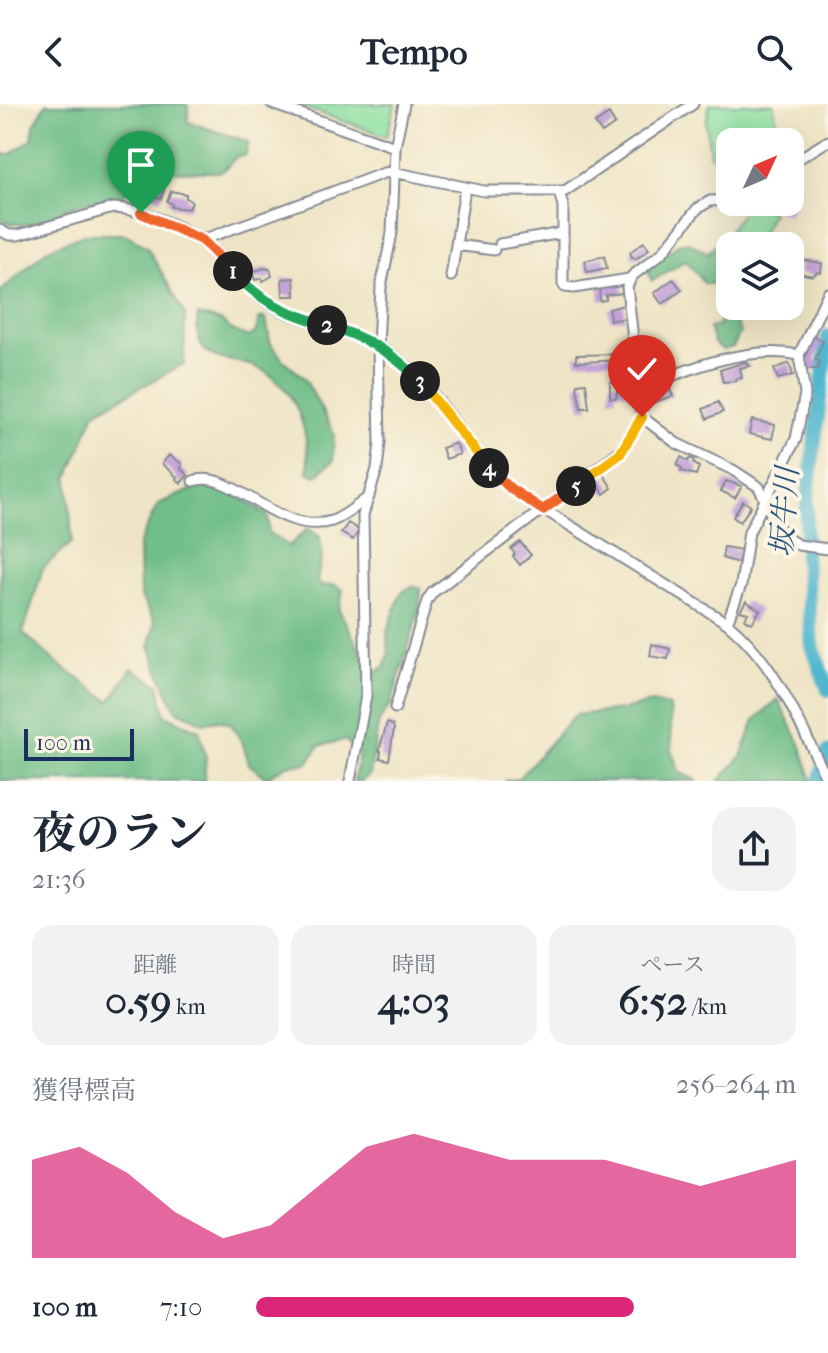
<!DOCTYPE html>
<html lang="ja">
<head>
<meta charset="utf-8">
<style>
  :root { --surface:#fff; --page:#f2f2f3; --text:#1f2937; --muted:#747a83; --accent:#db2777 }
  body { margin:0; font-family:"IM FELL French Canon","Noto Serif JP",serif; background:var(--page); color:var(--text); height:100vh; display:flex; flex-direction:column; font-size:30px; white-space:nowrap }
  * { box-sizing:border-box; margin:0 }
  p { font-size:26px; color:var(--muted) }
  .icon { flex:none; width:44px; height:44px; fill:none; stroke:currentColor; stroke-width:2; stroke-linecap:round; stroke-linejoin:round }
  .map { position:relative; height:677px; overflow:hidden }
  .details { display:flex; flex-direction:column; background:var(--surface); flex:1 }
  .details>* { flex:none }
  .needle { width:52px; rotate:46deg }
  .buttons { position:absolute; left:716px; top:24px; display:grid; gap:16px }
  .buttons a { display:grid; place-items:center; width:88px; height:88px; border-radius:16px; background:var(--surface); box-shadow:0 8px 32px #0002; font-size:40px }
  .scale { position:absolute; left:24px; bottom:20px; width:110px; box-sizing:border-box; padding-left:8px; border:4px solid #1b2f5e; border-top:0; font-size:22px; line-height:28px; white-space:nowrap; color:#1b2f5e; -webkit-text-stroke:6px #fcf5e5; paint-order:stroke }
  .pin { position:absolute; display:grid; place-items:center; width:68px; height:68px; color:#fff; margin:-82px -34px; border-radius:50% 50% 50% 0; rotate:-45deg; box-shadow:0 0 8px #0007 }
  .pin .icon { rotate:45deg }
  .km { position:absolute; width:40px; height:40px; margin:-20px; border-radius:50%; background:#222; color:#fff; font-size:22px; line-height:40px; text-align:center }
  .round { display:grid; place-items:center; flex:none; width:84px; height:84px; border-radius:24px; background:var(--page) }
  .head { display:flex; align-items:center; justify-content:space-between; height:136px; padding:0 32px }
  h1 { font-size:44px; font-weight:700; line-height:60px }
  .metrics { display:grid; grid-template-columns:repeat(3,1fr); gap:12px; height:136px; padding:8px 32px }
  .metrics div { display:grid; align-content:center; border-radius:20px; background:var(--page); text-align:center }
  .metrics b { font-size:40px; font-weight:700 }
  .metrics small { font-size:22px; font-weight:400 }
  .metrics p { font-size:22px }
  .chart { height:224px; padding:16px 32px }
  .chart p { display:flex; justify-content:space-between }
  .chart svg { width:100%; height:144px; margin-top:8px; fill:var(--accent); opacity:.7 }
  ul { padding:0 32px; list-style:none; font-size:26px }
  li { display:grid; grid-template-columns:128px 96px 1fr; align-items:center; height:60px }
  li i { height:20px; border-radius:10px; background:var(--accent) }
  header { display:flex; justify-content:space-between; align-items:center; height:104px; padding:0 32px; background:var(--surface); font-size:36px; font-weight:700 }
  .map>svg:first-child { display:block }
  .green { fill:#8be0a2; stroke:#538880; stroke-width:2 }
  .forest { fill:#70be88; stroke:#467673; stroke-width:2 }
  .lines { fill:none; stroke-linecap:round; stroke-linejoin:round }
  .river { stroke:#51b7cf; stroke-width:14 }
  .building { fill:#c4a2d9 }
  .minor-casing { stroke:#858a92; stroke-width:13 }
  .minor { stroke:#fff; stroke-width:9 }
  .split-1-casing { stroke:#fff; stroke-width:16 }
  .split-2-casing { stroke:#fff; stroke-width:16 }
  .split-3-casing { stroke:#fff; stroke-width:16 }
  .split-4-casing { stroke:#fff; stroke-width:16 }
  .split-5-casing { stroke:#fff; stroke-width:16 }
  .split-6-casing { stroke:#fff; stroke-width:16 }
  .split-1 { stroke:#f0652b; stroke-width:10 }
  .split-2 { stroke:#22a559; stroke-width:10 }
  .split-3 { stroke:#22a559; stroke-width:10 }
  .split-4 { stroke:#f5b400; stroke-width:10 }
  .split-5 { stroke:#f0652b; stroke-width:10 }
  .split-6 { stroke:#f5b400; stroke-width:10 }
  .labels { text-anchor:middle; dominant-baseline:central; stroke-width:8; stroke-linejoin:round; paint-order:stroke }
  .water-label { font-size:30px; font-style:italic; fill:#2b5880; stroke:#fcf5e5 }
</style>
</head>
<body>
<header><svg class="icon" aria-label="back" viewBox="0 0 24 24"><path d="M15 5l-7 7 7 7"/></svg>Tempo<svg class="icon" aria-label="search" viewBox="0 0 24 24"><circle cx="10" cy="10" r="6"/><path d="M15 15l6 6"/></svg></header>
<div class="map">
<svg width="828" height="677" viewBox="0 0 828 677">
  <rect width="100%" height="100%" fill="#fcf5e5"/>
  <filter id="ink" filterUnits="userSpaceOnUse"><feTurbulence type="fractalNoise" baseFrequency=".0125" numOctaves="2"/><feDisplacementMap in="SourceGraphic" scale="16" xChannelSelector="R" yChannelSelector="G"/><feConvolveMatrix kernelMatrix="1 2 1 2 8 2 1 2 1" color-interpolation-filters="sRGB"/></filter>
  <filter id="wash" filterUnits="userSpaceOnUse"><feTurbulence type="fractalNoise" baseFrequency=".006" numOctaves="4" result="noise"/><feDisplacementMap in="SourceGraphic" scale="32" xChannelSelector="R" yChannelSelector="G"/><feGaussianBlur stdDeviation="1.8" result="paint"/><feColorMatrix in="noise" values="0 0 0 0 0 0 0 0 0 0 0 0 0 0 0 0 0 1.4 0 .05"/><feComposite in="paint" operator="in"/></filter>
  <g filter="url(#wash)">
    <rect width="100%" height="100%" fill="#efe4c5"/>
    <path class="green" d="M 294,0 L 395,0 L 387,32 Z
      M 710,0 L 773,0 L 781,38 L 730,38 L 730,56 L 710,52 L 706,18 Z
      M 751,98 L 757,98 L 772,109 L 755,142 L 734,132 L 730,125 Z"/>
    <path class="forest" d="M 46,0 L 185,0 L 188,1 L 188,18 L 249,38 L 245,52 L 237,52 L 225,65 L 218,68 L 169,67 L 145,57 L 121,95 C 107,97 89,96 76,101 C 51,110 26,131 0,114 L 2,84 L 0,51 L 11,50 L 32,35 L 34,21 Z
      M 84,130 L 125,130 L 147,143 L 185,210 L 184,260 L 95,308 L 68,374 L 72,438 L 43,464 L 23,529 L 58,560 L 110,597 L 132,564 L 159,581 L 165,611 L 199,626 L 206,653 L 204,677 L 0,677 L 0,188 L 46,146 Z
      M 729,131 L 746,142 L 730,142 L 730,202 L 733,202 L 732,207 L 740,229 L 733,243 L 723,246 L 714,239 L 709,224 L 719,221 L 721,184 L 716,180 L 705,180 L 686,156 L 652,177 L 647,166 L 678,140 L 689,138 L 708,149 L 721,134 Z
      M 198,211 L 221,217 L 232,226 L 248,233 L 255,229 L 260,214 L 266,214 L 270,238 L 283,256 L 305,275 L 334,329 L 333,357 L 315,372 L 308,368 C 309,331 300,291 267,269 C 236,248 190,268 198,211 Z
      M 205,380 C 224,382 252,400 268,412 L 269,429 L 289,442 L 308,424 L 320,433 L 322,452 L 317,476 L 321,482 L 335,481 L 343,486 L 339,506 L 373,571 L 384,563 L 389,550 L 387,528 L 401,489 L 413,482 L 421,485 L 419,507 L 391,600 L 379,617 L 370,670 L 362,677 L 354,677 L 359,649 L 345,636 L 319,642 L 308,659 L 287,661 L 266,674 L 249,660 L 243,640 L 231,620 L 218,616 L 203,619 L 176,606 L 159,569 L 150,541 L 155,518 L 140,491 L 139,439 L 158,400 Z
      M 778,595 L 800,640 L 812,677 L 719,677 L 741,653 L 755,616 Z
      M 651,599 L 670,602 L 672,649 L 680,669 L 698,677 L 504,677 L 518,675 L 575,611 L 623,606 Z"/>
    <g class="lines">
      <path class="river" d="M 828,232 L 807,399 L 805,451 L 812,542 L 828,586
        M 819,677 L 828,648"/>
    </g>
    <g id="blocks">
      <path class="building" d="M 609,10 L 615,20 L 602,29 L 595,19 Z
        M 142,69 L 152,71 L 145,89 L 135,84 Z
        M 154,75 L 166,80 L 161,95 L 149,90 L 151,85 L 155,87 L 157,82 L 152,80 Z
        M 790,78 L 799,81 L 798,86 L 800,87 L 789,111 L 777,107 L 779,101 L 776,100 L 777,98 L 790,98 Z
        M 171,87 L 186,90 L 186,94 L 192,98 L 189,105 L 171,103 L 172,100 L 167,97 Z
        M 644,138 L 649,145 L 636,155 L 632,153 L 630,148 Z
        M 604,152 L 607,164 L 587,168 L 585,157 Z
        M 802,156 L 822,159 L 821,169 L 817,168 L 813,172 L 799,169 Z
        M 264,164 L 270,165 L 272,172 L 263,177 L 262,174 L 255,176 L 252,168 Z
        M 294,174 L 295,192 L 283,192 L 282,175 Z
        M 673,175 L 682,186 L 662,200 L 654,189 Z
        M 622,178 L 623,189 L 606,191 L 606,196 L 600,197 L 599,184 Z
        M 624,201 L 625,215 L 610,216 L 609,205 Z
        M 813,232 L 823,237 L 815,256 L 819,257 L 818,265 L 805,265 L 804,256 Z
        M 626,250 L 627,256 L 576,258 L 576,251 Z
        M 745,258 L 750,262 L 740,264 L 742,274 L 735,275 L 736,277 L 723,278 L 720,266 Z
        M 789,259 L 793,271 L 778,275 L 774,265 Z
        M 610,278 L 630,279 L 629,288 L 617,288 L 616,294 L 610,294 Z
        M 586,279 L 589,304 L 581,304 L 577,283 L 578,280 Z
        M 667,280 L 673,292 L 655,298 L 651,287 Z
        M 718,298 L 723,308 L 707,315 L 703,305 Z
        M 752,316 L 775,321 L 772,335 L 749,330 Z
        M 456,339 L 460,350 L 446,355 L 442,344 Z
        M 169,351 L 182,360 L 181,365 L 188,371 L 181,379 L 176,375 L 177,373 L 162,360 Z
        M 681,353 L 688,357 L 690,354 L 694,356 L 693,359 L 699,363 L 696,371 L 681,367 L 682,364 L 677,361 Z
        M 603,370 L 612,384 L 604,390 L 594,375 Z
        M 726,377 L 742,382 L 735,394 L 721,387 Z
        M 743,397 L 751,402 L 740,418 L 733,413 Z
        M 348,419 L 359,426 L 353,436 L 341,429 Z
        M 520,438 L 531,451 L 520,461 L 513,452 L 515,450 L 511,445 Z
        M 724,443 L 742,446 L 738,459 L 722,454 Z
        M 746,497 L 760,506 L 752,519 L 745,515 L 748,509 L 740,507 Z
        M 652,540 L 670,545 L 668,555 L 650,552 Z
        M 387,619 L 393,621 L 394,625 L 389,656 L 380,654 L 381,647 L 379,647 Z"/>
    </g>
  </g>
  <g filter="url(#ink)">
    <use href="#blocks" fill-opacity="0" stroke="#858a92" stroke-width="2"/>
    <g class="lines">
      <defs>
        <path id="minor" d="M 272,0 L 395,43
          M 790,60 L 828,37
          M 559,88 L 563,102 L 563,180 L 565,183 L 574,184 L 629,175
          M 0,126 L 9,131 L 18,131 L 113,104 C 148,105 198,129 222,154 C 241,173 256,194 281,206 C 323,225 368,228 404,260 C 445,296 470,348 511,385 L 727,519 C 777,560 800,621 828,677
          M 202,136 L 384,69 L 393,68 L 484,87 L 565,87 L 693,0
          M 500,140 L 562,129
          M 456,141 L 494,146
          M 451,172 L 465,85
          M 637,286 C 684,266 748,240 799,251
          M 642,313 L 676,339 L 733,366 L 759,383 L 775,419 L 790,436 L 798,441 L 828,445
          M 193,377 C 232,363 277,433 332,417 C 346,412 357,401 369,393
          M 727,519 L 741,481 L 749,428 L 796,335 L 805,290 L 799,251 L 828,189
          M 395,604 L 427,497 L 432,489 L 624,344 L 642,313 L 627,183 L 632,172 L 662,149 L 697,105 L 710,97 L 730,96
          M 350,677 L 366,592 L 363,411 L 377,365 L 380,339 L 378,241 L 381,183 L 392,129 L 395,43 L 404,0"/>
      </defs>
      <use href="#minor" class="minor-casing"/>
      <use href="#minor" class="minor"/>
    </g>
  </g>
  <g class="lines" filter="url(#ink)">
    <defs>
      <path id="split-1" d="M 141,109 L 202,136 L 233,167"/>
      <path id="split-2" d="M 233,167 C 258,197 289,210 327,221"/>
      <path id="split-3" d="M 327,221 C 364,233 393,248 420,277"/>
      <path id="split-4" d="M 420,277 L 489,364"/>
      <path id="split-5" d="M 489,364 L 511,385 L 543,406 L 576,382"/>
      <path id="split-6" d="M 576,382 L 620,350 L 642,313"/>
    </defs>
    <use href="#split-1" class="split-1-casing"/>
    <use href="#split-2" class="split-2-casing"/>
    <use href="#split-3" class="split-3-casing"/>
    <use href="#split-4" class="split-4-casing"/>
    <use href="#split-5" class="split-5-casing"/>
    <use href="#split-6" class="split-6-casing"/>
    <use href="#split-1" class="split-1"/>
    <use href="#split-2" class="split-2"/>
    <use href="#split-3" class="split-3"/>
    <use href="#split-4" class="split-4"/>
    <use href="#split-5" class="split-5"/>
    <use href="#split-6" class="split-6"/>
  </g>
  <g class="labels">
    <g class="water-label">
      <text transform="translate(785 408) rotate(-86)">坂牛川</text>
    </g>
  </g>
</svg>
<div class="buttons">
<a><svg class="needle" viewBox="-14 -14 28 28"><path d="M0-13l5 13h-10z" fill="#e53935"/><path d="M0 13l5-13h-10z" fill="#747a83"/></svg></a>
<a><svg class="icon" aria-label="layers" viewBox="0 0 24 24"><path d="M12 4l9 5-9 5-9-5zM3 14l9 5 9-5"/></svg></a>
</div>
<div class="scale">100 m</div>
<div class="pin" style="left:141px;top:109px;background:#1e9e55"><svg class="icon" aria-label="arrive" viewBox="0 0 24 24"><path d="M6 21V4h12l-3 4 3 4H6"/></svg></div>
<div class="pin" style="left:642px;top:313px;background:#d93025"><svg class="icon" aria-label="check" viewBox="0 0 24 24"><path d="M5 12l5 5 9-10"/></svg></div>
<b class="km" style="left:233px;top:167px">1</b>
<b class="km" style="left:327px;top:221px">2</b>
<b class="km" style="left:420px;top:277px">3</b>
<b class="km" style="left:489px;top:364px">4</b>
<b class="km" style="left:576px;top:382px">5</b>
</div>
<section class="details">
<div class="head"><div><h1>夜のラン</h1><p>21:36</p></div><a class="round"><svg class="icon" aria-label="share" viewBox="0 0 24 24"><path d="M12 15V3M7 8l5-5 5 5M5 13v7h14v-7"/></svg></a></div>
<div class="metrics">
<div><p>距離</p><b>0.59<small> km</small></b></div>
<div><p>時間</p><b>4:03</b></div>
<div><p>ペース</p><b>6:52<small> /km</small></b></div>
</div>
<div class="chart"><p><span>獲得標高</span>256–264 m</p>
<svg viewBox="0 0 160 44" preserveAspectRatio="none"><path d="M0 44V14L10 10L20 18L30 30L40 38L50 34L60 22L70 10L80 6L90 10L100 14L110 14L120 14L130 18L140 22L150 18L160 14V44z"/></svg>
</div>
<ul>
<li><b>100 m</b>7:10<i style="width:70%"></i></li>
</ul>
</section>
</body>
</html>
